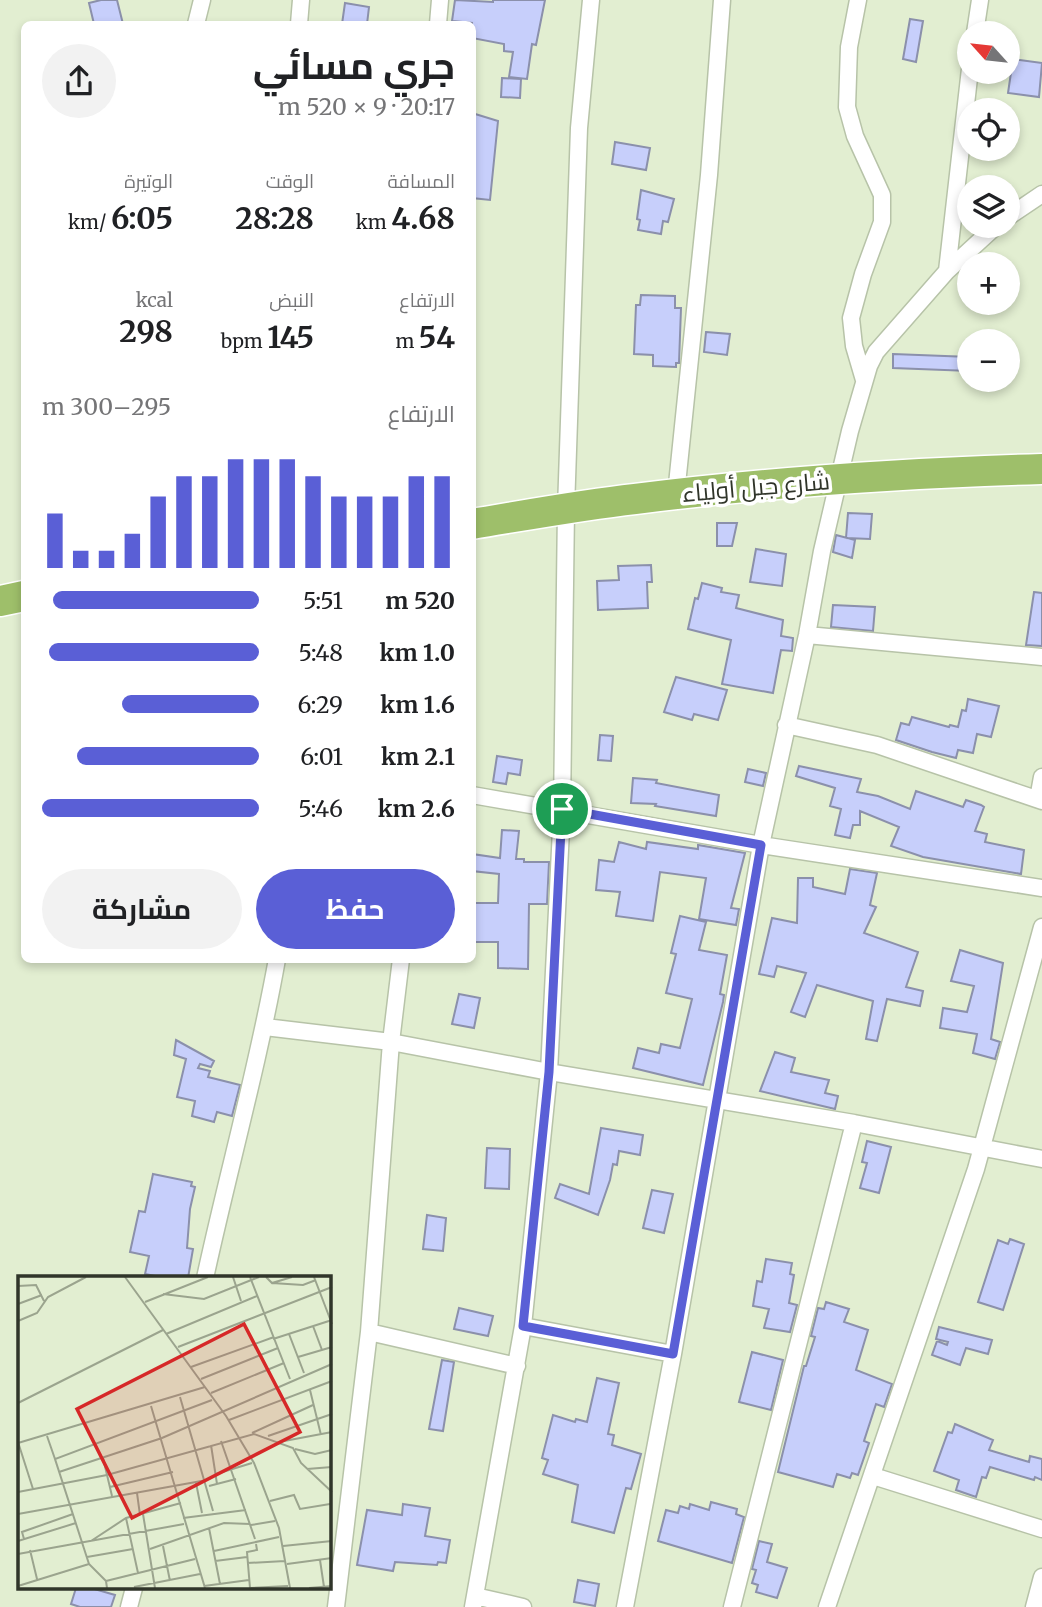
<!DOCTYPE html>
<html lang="ar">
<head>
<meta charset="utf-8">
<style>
  :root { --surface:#fff; --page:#f2f2f2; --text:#202124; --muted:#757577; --accent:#5a5fd6 }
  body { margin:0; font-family:Merriweather,Cairo,serif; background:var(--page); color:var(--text); direction:rtl; height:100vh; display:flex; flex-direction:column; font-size:26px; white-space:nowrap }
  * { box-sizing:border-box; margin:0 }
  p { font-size:23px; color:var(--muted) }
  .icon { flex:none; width:38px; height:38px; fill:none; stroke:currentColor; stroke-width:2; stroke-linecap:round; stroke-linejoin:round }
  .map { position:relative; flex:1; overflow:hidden; direction:ltr }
  .side { position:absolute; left:21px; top:21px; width:455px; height:942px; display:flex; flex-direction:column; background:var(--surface); border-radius:10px; box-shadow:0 4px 10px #0003; direction:rtl }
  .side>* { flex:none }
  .needle { width:46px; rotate:297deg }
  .controls { position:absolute; left:957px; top:21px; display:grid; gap:14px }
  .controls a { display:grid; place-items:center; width:63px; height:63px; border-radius:50%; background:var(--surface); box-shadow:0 4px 10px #0003; font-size:35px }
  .pin { position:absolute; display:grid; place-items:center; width:60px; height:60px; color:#fff; margin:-30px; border:4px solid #fff; border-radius:50%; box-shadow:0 2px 7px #0007 }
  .round { display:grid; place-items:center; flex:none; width:74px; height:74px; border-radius:37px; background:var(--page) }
  .summary { display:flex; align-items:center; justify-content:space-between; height:119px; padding:0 21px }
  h1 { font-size:38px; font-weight:700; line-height:52px }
  .stats { display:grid; grid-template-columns:repeat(3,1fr); gap:10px; height:119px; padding:7px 21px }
  .stats div { display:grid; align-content:center }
  .stats b { font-size:30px; font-weight:700 }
  .stats small { font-size:19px; font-weight:400 }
  .stats p { font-size:19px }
  .chart { height:196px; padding:14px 21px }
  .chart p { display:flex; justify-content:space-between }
  .chart svg { width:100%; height:126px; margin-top:7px; stroke:var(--accent); stroke-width:6 }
  .button { display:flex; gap:14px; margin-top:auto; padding:14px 21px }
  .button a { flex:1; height:80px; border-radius:42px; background:var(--accent); color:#fff; font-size:28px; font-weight:700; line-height:80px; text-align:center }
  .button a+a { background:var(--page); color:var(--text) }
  ul { padding:0 21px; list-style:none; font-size:23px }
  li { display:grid; grid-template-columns:112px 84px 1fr; align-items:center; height:52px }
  li i { height:18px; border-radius:9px; background:var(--accent) }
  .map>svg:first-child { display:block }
  .building { fill:#c7cffb; stroke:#8b90ab; stroke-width:2 }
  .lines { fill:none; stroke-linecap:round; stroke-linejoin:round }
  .street-casing { stroke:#b7c3a8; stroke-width:19 }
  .highway-casing { stroke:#fff; stroke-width:33 }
  .street { stroke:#fff; stroke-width:16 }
  .highway { stroke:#9ebf6a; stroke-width:30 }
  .route-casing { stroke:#fff; stroke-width:14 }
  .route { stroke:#5a5fd6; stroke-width:9 }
  .labels { text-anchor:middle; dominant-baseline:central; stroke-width:7; stroke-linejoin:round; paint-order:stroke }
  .street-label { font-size:24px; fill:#30352a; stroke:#fff }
  .inset-road { fill:none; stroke:#9ba48e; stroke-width:2 }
  .view { fill:#d62828; fill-opacity:0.15; stroke:#d62828; stroke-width:3.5 }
  .inset-edge { fill:none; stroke:#30352a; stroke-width:3.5 }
</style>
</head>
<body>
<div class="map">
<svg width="1042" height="1607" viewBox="0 0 1042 1607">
  <rect width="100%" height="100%" fill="#e2eed1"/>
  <path class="building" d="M 101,0 L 117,0 L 123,24 L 94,24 L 89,3 Z
    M 455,0 L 493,2 L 493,0 L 545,0 L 536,45 L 532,44 L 527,79 L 509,77 L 513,52 L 504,51 L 504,44 L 472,38 L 472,23 L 452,21 Z
    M 345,3 L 369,7 L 367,24 L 342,24 Z
    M 910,19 L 923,21 L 916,62 L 903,59 Z
    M 1013,59 L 1042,63 L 1039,97 L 1008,93 Z
    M 502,78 L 521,79 L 520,98 L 501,97 Z
    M 472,113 L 498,121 L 490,200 L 472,198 Z
    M 615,142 L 650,148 L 646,170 L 612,164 Z
    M 641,190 L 674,199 L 668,222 L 663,221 L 661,234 L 638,230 L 640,220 L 637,219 Z
    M 641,295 L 675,296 L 675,308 L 681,308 L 679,363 L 676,363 L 676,367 L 653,366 L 653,355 L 634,354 L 636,305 L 640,305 Z
    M 706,332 L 730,334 L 727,355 L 704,352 Z
    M 893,354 L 970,357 L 970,371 L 893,368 Z
    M 848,513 L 872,514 L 870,539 L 846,538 Z
    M 717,523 L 737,523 L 732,546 L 717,546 Z
    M 836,535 L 855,540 L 852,558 L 833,552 Z
    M 756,549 L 786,554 L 782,586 L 750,582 Z
    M 651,565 L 652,582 L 647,582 L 648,608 L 598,610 L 597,581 L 619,580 L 618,566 Z
    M 702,583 L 722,588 L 721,592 L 739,595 L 736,608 L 783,620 L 781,636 L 793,638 L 792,651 L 781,650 L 773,693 L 722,684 L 731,640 L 688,629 L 695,598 L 698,599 Z
    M 1034,592 L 1042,593 L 1042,646 L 1026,645 Z
    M 833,605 L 875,607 L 873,631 L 831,627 Z
    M 676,677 L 727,690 L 718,720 L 694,714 L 692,720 L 664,712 Z
    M 968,699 L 999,706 L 991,737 L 977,734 L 973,753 L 958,750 L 956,758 L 932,752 L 896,740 L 901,723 L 909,725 L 912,717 L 949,727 L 950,725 L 958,727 L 962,710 L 966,711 Z
    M 600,735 L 613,736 L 611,761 L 598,760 Z
    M 497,756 L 522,760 L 520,775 L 508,773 L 506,784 L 493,782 Z
    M 799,766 L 861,779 L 857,792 L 878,796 L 910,809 L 916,791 L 963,807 L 966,800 L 981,805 L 984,807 L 975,831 L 987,834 L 985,842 L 1024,850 L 1021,874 L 923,857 L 891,846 L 899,827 L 860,811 L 860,825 L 853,825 L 850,838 L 835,835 L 841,809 L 830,806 L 835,788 L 796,776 Z
    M 748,769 L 766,773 L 763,786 L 745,782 Z
    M 633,778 L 657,780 L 656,783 L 719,795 L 716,816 L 655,806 L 656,804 L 631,803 Z
    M 502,830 L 519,831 L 516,859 L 524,859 L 524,862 L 549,862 L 547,904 L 529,904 L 528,969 L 498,968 L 498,942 L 472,942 L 472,903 L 498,903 L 499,874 L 472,871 L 472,854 L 500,858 Z
    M 619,842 L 646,849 L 647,842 L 698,849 L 698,845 L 745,853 L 731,908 L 739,909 L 736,925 L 699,919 L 706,878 L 660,872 L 653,921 L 616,916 L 620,892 L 596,890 L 599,860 L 614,862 Z
    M 850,869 L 877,873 L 870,905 L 876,907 L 864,933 L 918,952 L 906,987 L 923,991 L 920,1006 L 887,999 L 877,1041 L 866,1039 L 873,1001 L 817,985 L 805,1017 L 791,1012 L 806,973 L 777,966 L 774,977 L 759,974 L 772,918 L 797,923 L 798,878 L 813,878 L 813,887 L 845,894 Z
    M 680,916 L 706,922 L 699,950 L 727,955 L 720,994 L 724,995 L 723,1002 L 703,1085 L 633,1068 L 638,1048 L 659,1053 L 661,1044 L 680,1048 L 692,999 L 666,993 L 676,954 L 671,953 Z
    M 960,950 L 1003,963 L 991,1039 L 1000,1042 L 995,1059 L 973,1053 L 977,1034 L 940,1028 L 943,1008 L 967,1012 L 974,986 L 951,981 Z
    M 459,994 L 480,998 L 474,1028 L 452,1024 Z
    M 176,1040 L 214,1061 L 211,1067 L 200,1064 L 198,1068 L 210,1071 L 208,1077 L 240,1085 L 232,1116 L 217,1112 L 214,1122 L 192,1116 L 195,1101 L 177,1097 L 186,1059 L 174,1055 Z
    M 775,1052 L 795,1058 L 791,1072 L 829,1080 L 825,1093 L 838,1096 L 835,1109 L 760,1091 Z
    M 601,1128 L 643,1135 L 640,1155 L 619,1151 L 617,1165 L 613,1164 L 610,1180 L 598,1215 L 555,1198 L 560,1184 L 589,1194 Z
    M 867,1141 L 891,1147 L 879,1193 L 860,1188 L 867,1163 L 862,1162 Z
    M 487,1148 L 510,1149 L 509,1189 L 485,1188 Z
    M 153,1174 L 192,1182 L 191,1186 L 195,1187 L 190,1209 L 187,1248 L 193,1249 L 188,1278 L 165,1278 L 145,1274 L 149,1256 L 130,1252 L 139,1211 L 145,1212 Z
    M 652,1190 L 673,1194 L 664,1233 L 643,1228 Z
    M 427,1215 L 446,1218 L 443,1251 L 423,1249 Z
    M 1010,1239 L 1024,1244 L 1003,1310 L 978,1302 L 998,1240 L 1008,1244 Z
    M 766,1259 L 792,1263 L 790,1274 L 794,1275 L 789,1303 L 797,1305 L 790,1332 L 764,1328 L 769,1309 L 753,1306 L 757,1281 L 762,1282 Z
    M 826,1302 L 849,1309 L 844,1322 L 868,1330 L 856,1370 L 892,1384 L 884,1407 L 876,1404 L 864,1441 L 869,1443 L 858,1475 L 852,1473 L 850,1478 L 837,1474 L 833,1487 L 778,1472 L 804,1366 L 806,1366 L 815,1337 L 811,1336 L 818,1308 L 824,1309 Z
    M 459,1308 L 493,1316 L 488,1336 L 454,1329 Z
    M 939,1327 L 992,1340 L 988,1354 L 966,1348 L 960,1365 L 932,1355 L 937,1341 L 947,1345 L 948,1342 L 936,1339 Z
    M 752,1352 L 783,1360 L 771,1410 L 739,1402 Z
    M 442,1360 L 454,1362 L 443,1431 L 429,1429 Z
    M 597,1378 L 619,1383 L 608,1434 L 614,1435 L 612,1445 L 641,1454 L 631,1489 L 626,1488 L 614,1533 L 572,1522 L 578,1485 L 543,1474 L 548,1460 L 542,1458 L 553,1415 L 575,1422 L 576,1419 L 587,1422 Z
    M 955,1424 L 993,1440 L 989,1450 L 1029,1462 L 1030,1456 L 1042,1459 L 1042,1480 L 1035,1477 L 1034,1480 L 990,1467 L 986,1478 L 982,1477 L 976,1497 L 956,1490 L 959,1480 L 934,1471 L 948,1432 L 952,1433 Z
    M 711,1502 L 737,1509 L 736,1514 L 744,1517 L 732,1563 L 658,1541 L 666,1510 L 678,1513 L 680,1506 L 689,1509 L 690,1504 L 709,1510 Z
    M 403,1504 L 430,1508 L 425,1536 L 450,1540 L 446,1563 L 438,1562 L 437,1565 L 395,1562 L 393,1571 L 357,1565 L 367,1510 L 402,1515 Z
    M 759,1541 L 772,1544 L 767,1562 L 787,1568 L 777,1598 L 756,1592 L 758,1585 L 752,1583 L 756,1570 L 752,1569 Z
    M 578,1580 L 599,1584 L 595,1606 L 574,1602 Z
    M 76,1588 L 91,1588 L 115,1595 L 111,1607 L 80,1607 L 71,1604 Z"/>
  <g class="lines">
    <defs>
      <path id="street" d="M 858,0 L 849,47 L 847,107 L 855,136 L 882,195 L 882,222 L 863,274 L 851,318 L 854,346 L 864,380
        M 196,24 L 202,0
        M 299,24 L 301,0
        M 438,24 L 440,0
        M 975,33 L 980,0
        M 1008,217 L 1042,194
        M 947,271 L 970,69
        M 676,494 L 709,175 L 722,0
        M 807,635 L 1042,657
        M 786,725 L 877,745 L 1042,801
        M 472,795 L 761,845 L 1042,888
        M 1038,799 L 1042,777
        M 265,1027 L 391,1042 L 549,1072 L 854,1123 L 1042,1159
        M 205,1278 C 228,1172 258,1066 277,959
        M 523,1326 L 673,1354
        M 369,1332 L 517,1366
        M 873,1476 L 1042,1529
        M 475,1596 L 523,1607
        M 129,1607 L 134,1588
        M 336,1607 L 369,1332 L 391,1042 L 401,959
        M 473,1607 L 523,1326 L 549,1072 L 562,809 L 566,509 L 579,128 L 591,0
        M 625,1607 L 673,1354 L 761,845 L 807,635 L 822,551 L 850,431 L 869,366 L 876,352 L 947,271 L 996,226
        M 732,1607 L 854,1123
        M 827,1607 L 976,1169 L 1042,927
        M 1034,1607 L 1042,1577"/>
      <path id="highway" d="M 472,524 C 527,515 581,505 635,499 C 770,482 906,473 1042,469
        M 0,601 L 24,596"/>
    </defs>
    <use href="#street" class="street-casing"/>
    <use href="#highway" class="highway-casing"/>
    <use href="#street" class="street"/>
    <use href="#highway" class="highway"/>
  </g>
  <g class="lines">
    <defs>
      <path id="route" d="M 562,809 L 761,845 L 673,1354 L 523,1326 L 549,1072 Z"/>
    </defs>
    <use href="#route" class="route-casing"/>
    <use href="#route" class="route"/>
  </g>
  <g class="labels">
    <g class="street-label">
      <text transform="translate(756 487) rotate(-5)">شارع جبل أولياء</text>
    </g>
  </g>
  <g transform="translate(18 1276)">
    <rect width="313" height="313" fill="#e2eed1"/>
    <path class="inset-road" d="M 107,1 L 208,140 L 236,187 L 261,252 L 272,312M 215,1 L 223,25M 232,1 L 272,103M 248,1 L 254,7 L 274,1M 296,1 L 314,48M 254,7 L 285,9 L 298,4M 0,10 L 18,9 L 26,25M 145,18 L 186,23 L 241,1M 127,26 L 190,1M 0,28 L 24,19M 0,45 L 19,37 L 30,21 L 68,1M 295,50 L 304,74M 148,58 L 239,20M 271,58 L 286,97M 255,63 L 314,44M 160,71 L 314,11M 280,81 L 314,71M 173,91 L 256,61M 183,103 L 260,72M 292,114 L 303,159M 193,117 L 266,87M 162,121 L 195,235M 0,127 L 145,54M 133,130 L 187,312M 211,144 L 314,105M 234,157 L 295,129M 29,160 L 37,183M 250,160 L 314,138M 203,165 L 237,263M 0,166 L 15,213M 261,166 L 314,156M 0,167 L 187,111M 193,169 L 199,208M 277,173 L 297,178 L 314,174M 85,182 L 94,220M 289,193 L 314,191M 41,196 L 144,162 L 314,88M 198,198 L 234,187M 178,207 L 184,237M 191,210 L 218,203M 92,211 L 155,196M 0,216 L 89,199 L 236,158 L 275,172 L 283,187 L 314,216M 119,217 L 122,239M 252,225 L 276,219 L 282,233 L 312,228M 0,238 L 189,204M 125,238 L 137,312M 108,242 L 120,297M 165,242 L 228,234M 233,249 L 257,245M 191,252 L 202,308M 6,263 L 4,256 L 55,238M 0,265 L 58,247M 73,265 L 108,242 L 163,227M 145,270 L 152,305M 265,270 L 314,265M 132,273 L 206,247 L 232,248M 12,274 L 19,303M 196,275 L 261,261M 0,278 L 166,248M 69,281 L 115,273M 302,284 L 306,311M 197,285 L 229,281M 229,287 L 267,285M 269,288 L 314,282M 88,305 L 177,283M 0,310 L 71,288M 186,310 L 231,304M 116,311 L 182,298M 89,312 L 88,305 L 71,288 L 37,183 L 194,124M 232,312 L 229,276 L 239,274 L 238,268M 232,312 L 270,310M 291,312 L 314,310"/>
    <path class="view" d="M 226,48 L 282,156 L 114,242 L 59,133 Z"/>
    <rect width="313" height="313" class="inset-edge"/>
  </g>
</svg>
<div class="controls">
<a><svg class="needle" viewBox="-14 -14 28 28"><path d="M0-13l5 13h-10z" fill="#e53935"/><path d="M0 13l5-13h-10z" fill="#757577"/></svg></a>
<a><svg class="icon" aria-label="locate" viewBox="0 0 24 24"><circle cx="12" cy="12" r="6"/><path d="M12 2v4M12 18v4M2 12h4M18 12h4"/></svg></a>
<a><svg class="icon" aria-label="layers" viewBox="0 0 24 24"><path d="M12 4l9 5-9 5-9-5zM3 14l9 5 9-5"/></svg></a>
<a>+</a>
<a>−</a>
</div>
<div class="pin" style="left:562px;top:809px;background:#1e9e55"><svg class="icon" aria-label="arrive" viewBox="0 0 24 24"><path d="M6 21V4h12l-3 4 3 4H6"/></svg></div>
<section class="side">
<div class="summary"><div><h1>جري مسائي</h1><p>20:17 · 9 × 520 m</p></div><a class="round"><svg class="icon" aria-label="share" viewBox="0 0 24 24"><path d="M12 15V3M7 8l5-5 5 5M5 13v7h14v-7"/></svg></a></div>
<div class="stats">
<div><p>المسافة</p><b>4.68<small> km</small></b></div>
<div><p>الوقت</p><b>28:28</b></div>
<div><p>الوتيرة</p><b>6:05<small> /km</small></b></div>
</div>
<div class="stats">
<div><p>الارتفاع</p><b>54<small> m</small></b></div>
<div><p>النبض</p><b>145<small> bpm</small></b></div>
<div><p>kcal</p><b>298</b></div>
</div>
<div class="chart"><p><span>الارتفاع</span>295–300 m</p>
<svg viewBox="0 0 160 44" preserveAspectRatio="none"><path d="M5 44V25M15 44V38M25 44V38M35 44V32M45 44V19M55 44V12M65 44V12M75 44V6M85 44V6M95 44V6M105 44V12M115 44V19M125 44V19M135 44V19M145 44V12M155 44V12"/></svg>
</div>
<ul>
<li><b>520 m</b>5:51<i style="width:95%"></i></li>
<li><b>1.0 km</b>5:48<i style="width:97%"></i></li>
<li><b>1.6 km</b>6:29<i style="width:63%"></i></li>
<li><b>2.1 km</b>6:01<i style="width:84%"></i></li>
<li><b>2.6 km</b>5:46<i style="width:100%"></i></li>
</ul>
<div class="button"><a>حفظ</a><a>مشاركة</a></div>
</section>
</div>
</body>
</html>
